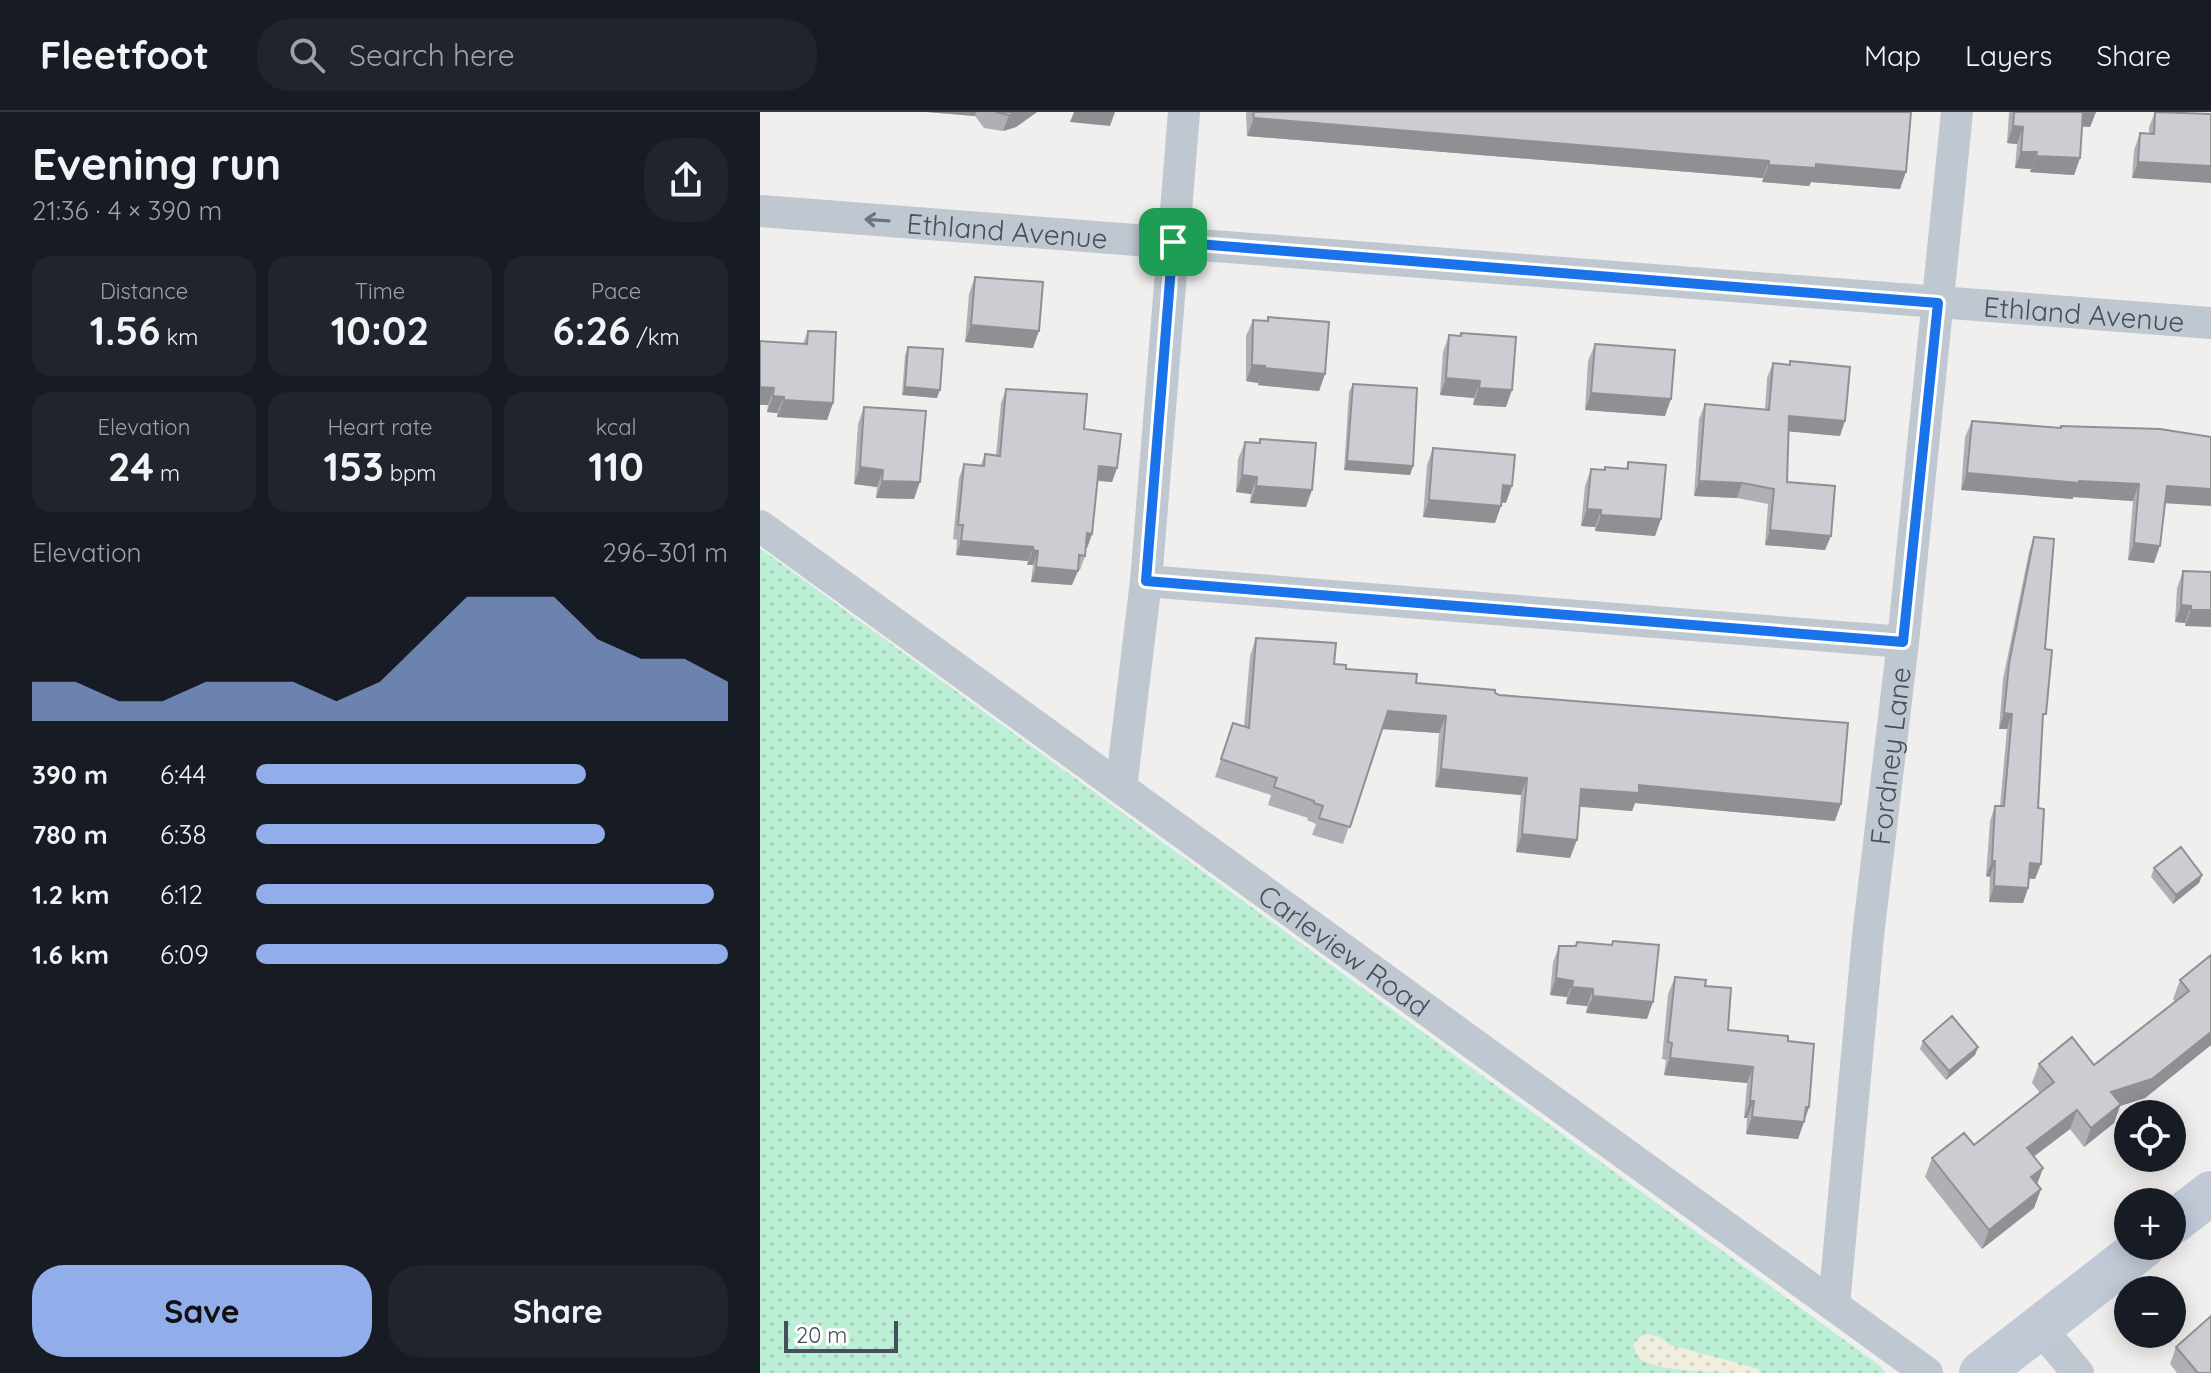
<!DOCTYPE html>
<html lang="en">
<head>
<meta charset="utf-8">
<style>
  :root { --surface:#171b24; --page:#20242c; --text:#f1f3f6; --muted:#9ea1a6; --line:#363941; --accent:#91aeeb }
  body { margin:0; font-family:Quicksand,sans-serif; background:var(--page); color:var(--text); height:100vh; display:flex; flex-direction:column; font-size:30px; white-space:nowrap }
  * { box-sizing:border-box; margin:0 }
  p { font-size:26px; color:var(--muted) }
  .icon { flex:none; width:44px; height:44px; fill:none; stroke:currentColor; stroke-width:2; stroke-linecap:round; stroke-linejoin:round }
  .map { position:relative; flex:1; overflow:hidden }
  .details { display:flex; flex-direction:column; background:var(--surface); width:760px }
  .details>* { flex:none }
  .buttons { position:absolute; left:1354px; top:988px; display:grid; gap:16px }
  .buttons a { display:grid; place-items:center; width:72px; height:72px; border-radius:50%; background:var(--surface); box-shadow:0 4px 20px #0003; font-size:40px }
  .scale { position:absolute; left:24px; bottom:20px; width:114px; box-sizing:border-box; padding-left:8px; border:4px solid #474f5b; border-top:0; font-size:22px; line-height:28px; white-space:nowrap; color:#474f5b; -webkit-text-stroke:6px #fff; paint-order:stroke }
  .pin { position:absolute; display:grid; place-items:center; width:68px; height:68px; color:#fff; margin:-34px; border-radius:16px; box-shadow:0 4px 12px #0006 }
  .round { display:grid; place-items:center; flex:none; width:84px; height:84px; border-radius:32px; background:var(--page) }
  .summary { display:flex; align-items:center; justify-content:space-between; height:136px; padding:0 32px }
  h1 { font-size:44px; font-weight:800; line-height:60px }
  .stats { display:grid; grid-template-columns:repeat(3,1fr); gap:12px; height:136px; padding:8px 32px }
  .stats div { display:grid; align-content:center; border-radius:20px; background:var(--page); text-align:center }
  .stats b { font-size:40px; font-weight:800 }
  .stats small { font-size:22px; font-weight:400 }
  .stats p { font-size:22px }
  .chart { height:224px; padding:16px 32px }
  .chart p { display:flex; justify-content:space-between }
  .chart svg { width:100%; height:144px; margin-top:8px; fill:var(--accent); opacity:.7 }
  .action { display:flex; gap:16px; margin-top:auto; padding:16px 32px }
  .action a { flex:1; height:92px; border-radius:32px; background:var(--accent); color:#111; font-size:32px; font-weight:800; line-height:92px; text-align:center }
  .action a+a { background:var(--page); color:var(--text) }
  ul { padding:0 32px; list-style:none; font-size:26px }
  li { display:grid; grid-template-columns:128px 96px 1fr; align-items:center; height:60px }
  li i { height:20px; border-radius:10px; background:var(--accent) }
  header { display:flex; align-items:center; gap:48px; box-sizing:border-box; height:112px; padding:0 40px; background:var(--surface); border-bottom:2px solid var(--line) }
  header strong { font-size:38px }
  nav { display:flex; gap:44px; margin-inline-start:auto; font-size:28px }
  .search { width:560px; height:72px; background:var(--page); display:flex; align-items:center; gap:20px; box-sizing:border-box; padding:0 28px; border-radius:32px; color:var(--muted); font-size:30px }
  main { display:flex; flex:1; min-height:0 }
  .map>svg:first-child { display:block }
  .grass { fill:url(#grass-dots) }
  .sand { fill:url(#sand-dots) }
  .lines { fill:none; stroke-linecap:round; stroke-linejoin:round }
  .street { stroke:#bfc7d0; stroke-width:32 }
  .secondary { stroke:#c1c9d7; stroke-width:44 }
  .wall { fill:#afb0b5 }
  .shaded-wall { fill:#8e9094 }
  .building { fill:#cbcdd3; stroke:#8e9094; stroke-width:2 }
  .oneway { stroke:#6b737e }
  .route-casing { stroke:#fff; stroke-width:16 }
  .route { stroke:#1a73e8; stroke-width:10 }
  .labels { text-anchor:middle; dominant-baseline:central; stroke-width:8; stroke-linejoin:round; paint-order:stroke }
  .street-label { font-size:28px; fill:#474f5b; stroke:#fff }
</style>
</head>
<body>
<header>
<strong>Fleetfoot</strong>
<div class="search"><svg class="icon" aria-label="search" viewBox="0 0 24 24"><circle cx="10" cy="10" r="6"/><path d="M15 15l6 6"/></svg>Search here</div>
<nav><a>Map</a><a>Layers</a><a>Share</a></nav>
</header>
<main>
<section class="details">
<div class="summary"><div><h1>Evening run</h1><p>21:36 · 4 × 390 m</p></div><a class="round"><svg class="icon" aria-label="share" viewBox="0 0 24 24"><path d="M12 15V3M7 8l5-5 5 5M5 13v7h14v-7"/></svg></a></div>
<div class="stats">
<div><p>Distance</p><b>1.56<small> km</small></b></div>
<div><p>Time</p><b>10:02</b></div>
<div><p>Pace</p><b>6:26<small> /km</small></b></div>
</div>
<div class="stats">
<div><p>Elevation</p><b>24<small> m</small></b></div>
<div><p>Heart rate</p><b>153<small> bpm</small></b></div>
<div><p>kcal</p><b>110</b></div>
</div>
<div class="chart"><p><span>Elevation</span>296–301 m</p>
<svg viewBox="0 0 160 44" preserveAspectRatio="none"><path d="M0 44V32L10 32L20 38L30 38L40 32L50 32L60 32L70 38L80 32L90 19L100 6L110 6L120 6L130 19L140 25L150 25L160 32V44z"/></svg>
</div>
<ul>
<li><b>390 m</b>6:44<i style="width:70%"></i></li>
<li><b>780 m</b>6:38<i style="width:74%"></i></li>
<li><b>1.2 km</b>6:12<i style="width:97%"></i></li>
<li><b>1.6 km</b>6:09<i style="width:100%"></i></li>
</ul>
<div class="action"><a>Save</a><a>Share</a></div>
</section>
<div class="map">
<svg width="1451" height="1261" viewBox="0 0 1451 1261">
  <defs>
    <pattern id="grass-dots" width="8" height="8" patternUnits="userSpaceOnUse" patternTransform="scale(2)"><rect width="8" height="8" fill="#bdeed6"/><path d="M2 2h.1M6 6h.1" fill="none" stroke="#a4ceba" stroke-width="1.8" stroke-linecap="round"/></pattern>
    <pattern id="sand-dots" width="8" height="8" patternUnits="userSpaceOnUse" patternTransform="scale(2)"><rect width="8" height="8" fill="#f2eedf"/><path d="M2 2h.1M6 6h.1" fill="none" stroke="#d1cec2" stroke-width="1.8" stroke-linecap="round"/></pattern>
  </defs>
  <rect width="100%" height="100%" fill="#f1eeee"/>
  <path class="grass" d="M 0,436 L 1120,1254 L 1126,1261 L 0,1261 Z"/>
  <path class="sand" d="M 886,1222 L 900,1225 L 910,1233 L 999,1257 L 1000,1261 C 968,1261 908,1261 883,1249 C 878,1245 875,1238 873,1233 L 877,1227 Z"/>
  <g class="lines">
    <g class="street">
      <path id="s1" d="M 0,99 L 1451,211"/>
      <path id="s2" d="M 0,414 L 1167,1261"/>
      <path d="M 386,469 L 1143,530"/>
      <path d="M 361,676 L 386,469 L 424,0"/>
      <path id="s3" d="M 1074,1193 L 1108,824 L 1143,530 L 1197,0"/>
      <path d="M 1280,1216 L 1318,1261"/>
    </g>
    <path class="secondary" d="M 1412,1111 L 1451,1081
      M 1221,1261 L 1384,1134"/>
  </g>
  <path class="wall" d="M 167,0 L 277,0 L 256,15 L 243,19 L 224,16 L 215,4 Z
    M 486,0 L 1151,0 L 1140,77 L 1051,70 L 1049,74 L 1002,70 L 1003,66 L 487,24 Z
    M 1249,0 L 1336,0 L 1330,15 L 1322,14 L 1320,46 L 1314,63 L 1270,60 L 1271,57 L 1255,56 L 1257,32 L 1247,31 Z
    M 1395,0 L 1425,0 L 1372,66 L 1374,38 L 1380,21 L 1389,21 L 1389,15 Z
    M 215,165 L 273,236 L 205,230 L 209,182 Z
    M 493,208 L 565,262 L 559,279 L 498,273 L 498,271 L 486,269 L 486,224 Z
    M 48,219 L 73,291 L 67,308 L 17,305 L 17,301 L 7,300 L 8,293 L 0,293 L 43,232 Z
    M 701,221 L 746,295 L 713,293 L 714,286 L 680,283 L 683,240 L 689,223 L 700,224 Z
    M 835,232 L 905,304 L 825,298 L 828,249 Z
    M 148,235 L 177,286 L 142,283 L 145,243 Z
    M 1030,249 L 1080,324 L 1029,319 L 1027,370 L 1065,438 L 1005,433 L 1008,392 L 977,386 L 934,384 L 939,307 L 945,292 L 1005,297 L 1007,266 L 1013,251 L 1029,253 Z
    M 593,272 L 653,354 L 650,363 L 584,358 L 589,280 Z
    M 246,277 L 324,317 L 357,356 L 352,370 L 337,369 L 332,422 L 327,436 L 325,436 L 325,444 L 320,458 L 318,458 L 312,473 L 271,470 L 273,453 L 267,453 L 268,449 L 196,443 L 197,428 L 193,427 L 199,366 L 204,352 L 221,353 L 225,342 L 236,343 L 241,291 Z
    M 104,295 L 154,387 L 116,386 L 117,375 L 94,372 L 98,312 Z
    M 1212,309 L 1300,316 L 1405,391 L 1394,451 L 1368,448 L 1373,389 L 1313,385 L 1313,387 L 1201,378 L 1205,325 Z
    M 500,327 L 546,395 L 490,391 L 491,382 L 476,380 L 478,347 L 485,330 L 498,331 Z
    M 673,336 L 746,391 L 742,390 L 735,411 L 663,405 L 667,353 Z
    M 868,350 L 901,407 L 895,424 L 835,419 L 835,415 L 821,414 L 825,374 L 831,357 L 844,358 L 845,355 L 866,356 Z
    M 1274,425 L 1285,537 L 1275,767 L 1269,766 L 1268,776 L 1263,791 L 1229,790 L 1230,765 L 1226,764 L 1230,709 L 1235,694 L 1240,694 L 1247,617 L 1239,617 L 1243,567 L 1269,440 Z
    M 1423,459 L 1451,460 L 1425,514 L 1425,511 L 1415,510 L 1417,476 Z
    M 496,526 L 586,557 L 656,571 L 735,581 L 1075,709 L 875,691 L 872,699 L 820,695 L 810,746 L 756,740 L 761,683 L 675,675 L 679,621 L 622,617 L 583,732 L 552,723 L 556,712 L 547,708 L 548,706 L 508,693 L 511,683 L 455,665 L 473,611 L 484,614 L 490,544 Z
    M 1394,756 L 1442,763 L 1439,771 L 1413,792 L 1391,765 Z
    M 853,829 L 887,907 L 826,901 L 827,894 L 806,892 L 807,885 L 790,883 L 793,850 L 799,834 L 815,834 L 817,830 L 851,833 Z
    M 1451,843 L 1451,933 L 1385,986 L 1360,994 L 1354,1011 L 1324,1035 L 1310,1017 L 1274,1044 L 1283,1056 L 1277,1072 L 1281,1077 L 1274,1096 L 1222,1137 L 1165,1065 L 1172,1046 L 1214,1033 L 1280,981 L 1272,971 L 1279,952 L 1334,953 L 1415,890 L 1413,887 L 1420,868 Z
    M 915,865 L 945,874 L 968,918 L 1028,929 L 1049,995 L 1038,1027 L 986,1022 L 987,1006 L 984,1006 L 987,971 L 904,963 L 906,948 L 902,947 L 908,882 Z
    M 1163,929 L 1218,935 L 1215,943 L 1186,968 L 1160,937 Z
    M 1416,1235 L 1451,1261 L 1417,1261 L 1410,1252 Z"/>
  <path class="shaded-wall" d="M 167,0 L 216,0 L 215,4 Z
    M 257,0 L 277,0 L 256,15 L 243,19 L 249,3 Z
    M 314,0 L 355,0 L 350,14 L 310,10 Z
    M 1323,0 L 1336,0 L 1330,15 L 1317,14 Z
    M 494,6 L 1009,49 L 1003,66 L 487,24 Z
    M 1253,14 L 1263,15 L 1257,32 L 1247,31 Z
    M 1261,40 L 1277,40 L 1271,57 L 1255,56 Z
    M 1276,44 L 1320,46 L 1314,63 L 1270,60 Z
    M 1378,50 L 1451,54 L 1451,71 L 1372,66 Z
    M 1056,52 L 1146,60 L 1140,77 L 1051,70 L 1049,74 L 1002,70 L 1009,53 Z
    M 211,213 L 279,219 L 273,236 L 205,230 Z
    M 492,253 L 505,254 L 498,271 L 486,269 Z
    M 504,256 L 565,262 L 559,279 L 498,273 Z
    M 686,266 L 720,269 L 714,286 L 680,283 Z
    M 0,275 L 14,276 L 8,293 L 0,293 Z
    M 145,275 L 180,278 L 177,286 L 142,283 Z
    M 719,276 L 752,278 L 746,295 L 713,293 Z
    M 831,281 L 911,287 L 905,304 L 825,298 Z
    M 13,284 L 24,285 L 17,301 L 7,300 Z
    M 24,288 L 73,291 L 67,308 L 17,305 Z
    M 1029,304 L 1085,309 L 1080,324 L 1024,319 Z
    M 587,349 L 653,354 L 650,363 L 584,358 Z
    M 339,354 L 357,356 L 352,370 L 333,368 Z
    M 100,355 L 123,358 L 117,375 L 94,372 Z
    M 1207,361 L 1319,369 L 1379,372 L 1373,389 L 1313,385 L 1313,387 L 1201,378 Z
    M 482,363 L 497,365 L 491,382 L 476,380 Z
    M 122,369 L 160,370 L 154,387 L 116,386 Z
    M 939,369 L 982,371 L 977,386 L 934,384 Z
    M 743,373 L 752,374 L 746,391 L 737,390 Z
    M 496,374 L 552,378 L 546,395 L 490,391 Z
    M 1407,374 L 1451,377 L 1451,394 L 1401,391 Z
    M 669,388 L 741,394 L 735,411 L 663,405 Z
    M 827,397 L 841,398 L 835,415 L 821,414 Z
    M 841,403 L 901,407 L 895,424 L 835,419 Z
    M 1010,418 L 1071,424 L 1065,438 L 1005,433 Z
    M 327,421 L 332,422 L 327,436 L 321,436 Z
    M 201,429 L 273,435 L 268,449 L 196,443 Z
    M 1374,431 L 1400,434 L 1394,451 L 1368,448 Z
    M 273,438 L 278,439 L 273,453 L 267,453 Z
    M 276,455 L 318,459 L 312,473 L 271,470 Z
    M 1421,493 L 1431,494 L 1425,511 L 1415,510 Z
    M 1431,498 L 1451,498 L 1451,515 L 1425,514 Z
    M 628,599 L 686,604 L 679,621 L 621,617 Z
    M 1244,601 L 1252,602 L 1247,617 L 1239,617 Z
    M 681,657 L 767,666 L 761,683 L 675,675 Z
    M 879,673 L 1081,692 L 1075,709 L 875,691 L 872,699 L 815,694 L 821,677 Z
    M 762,722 L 817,728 L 810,746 L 756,740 Z
    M 1232,749 L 1235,749 L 1230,765 L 1226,764 Z
    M 1270,751 L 1281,752 L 1275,767 L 1264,766 Z
    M 1442,763 L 1439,771 L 1413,792 L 1416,783 Z
    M 1234,774 L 1268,776 L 1263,791 L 1229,790 Z
    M 796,866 L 813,869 L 807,885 L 790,883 Z
    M 812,875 L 833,877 L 827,894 L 806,892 Z
    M 833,884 L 893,890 L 887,907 L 826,901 Z
    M 1451,920 L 1451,933 L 1385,986 L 1360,994 L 1354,1011 L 1324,1035 L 1331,1016 L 1351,980 Z
    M 1218,935 L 1215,943 L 1186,968 L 1189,959 Z
    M 910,946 L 993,955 L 987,971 L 904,963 Z
    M 990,989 L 994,989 L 987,1006 L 984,1006 Z
    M 1046,995 L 1049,995 L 1038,1027 L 986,1022 L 992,1005 Z
    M 1317,998 L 1310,1017 L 1260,1055 L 1267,1036 Z
    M 1283,1056 L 1276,1075 L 1271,1065 Z
    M 1281,1077 L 1274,1096 L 1222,1137 L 1229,1118 Z"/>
  <path class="building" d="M 235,0 L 257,0 L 249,3 Z
    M 493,0 L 1151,0 L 1146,60 L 1056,52 L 1056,56 L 1009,53 L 1009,49 L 494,6 Z
    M 1254,0 L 1323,0 L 1320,46 L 1276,44 L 1277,40 L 1261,40 L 1263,15 L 1253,14 Z
    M 1395,0 L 1451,2 L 1451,54 L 1378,50 L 1380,21 L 1394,22 Z
    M 215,165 L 283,170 L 279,219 L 211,213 Z
    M 508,205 L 569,210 L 565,262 L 504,256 L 505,254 L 492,253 L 493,208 L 508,209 Z
    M 48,219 L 76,220 L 73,291 L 24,288 L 24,285 L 13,284 L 14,276 L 0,275 L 0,229 L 47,232 Z
    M 701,221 L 756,225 L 752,278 L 719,276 L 720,269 L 686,266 L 689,223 L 701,224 Z
    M 835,232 L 915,238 L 911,287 L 831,281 Z
    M 148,235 L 183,237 L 180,278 L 145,275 Z
    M 1030,249 L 1090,255 L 1085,309 L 1029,304 L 1027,370 L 1075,374 L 1071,424 L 1010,418 L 1014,377 L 982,371 L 939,369 L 945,292 L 1009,298 L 1013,251 L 1030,253 Z
    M 593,272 L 657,276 L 653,354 L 587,349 Z
    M 246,277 L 327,282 L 324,317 L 361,322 L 357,356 L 339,354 L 332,422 L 327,421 L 325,444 L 319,443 L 318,459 L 276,455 L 278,439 L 273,438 L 273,435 L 201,429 L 203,413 L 198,413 L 204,352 L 224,354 L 225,342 L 240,344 Z
    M 104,295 L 166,299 L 160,370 L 122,369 L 123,358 L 100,355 Z
    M 1212,309 L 1301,316 L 1301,314 L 1400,317 L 1451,325 L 1451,377 L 1407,374 L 1400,434 L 1374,431 L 1379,372 L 1319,369 L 1319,371 L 1207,361 Z
    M 500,327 L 556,331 L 552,378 L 496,374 L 497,365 L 482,363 L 485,330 L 500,331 Z
    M 673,336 L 755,343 L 752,374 L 743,373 L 741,394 L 669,388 Z
    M 868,350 L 906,353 L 901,407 L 841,403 L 841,398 L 827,397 L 831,357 L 845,358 L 845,355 L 868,357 Z
    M 1274,425 L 1294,427 L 1285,537 L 1292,538 L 1286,602 L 1283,602 L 1278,696 L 1284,697 L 1281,752 L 1270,751 L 1268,776 L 1234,774 L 1235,749 L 1232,749 L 1235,694 L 1244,694 L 1252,602 L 1244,601 L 1249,552 Z
    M 1423,459 L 1451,460 L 1451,498 L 1431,498 L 1431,494 L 1421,493 Z
    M 496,526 L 576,531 L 574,552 L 586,553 L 586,557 L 657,562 L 656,571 L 735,578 L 735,581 L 739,583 L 1088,611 L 1081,692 L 879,673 L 879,681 L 821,677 L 817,728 L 762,722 L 767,666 L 681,657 L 686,604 L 628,599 L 590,715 L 559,706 L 563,694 L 554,691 L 554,689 L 514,675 L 517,666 L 461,647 L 473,611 L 489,616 Z
    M 1421,735 L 1442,763 L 1416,783 L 1394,756 Z
    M 853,829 L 899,833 L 893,890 L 833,884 L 833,877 L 812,875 L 813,869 L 796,866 L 799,834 L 816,834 L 817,830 L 852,833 Z
    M 1451,843 L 1451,920 L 1392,967 L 1351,980 L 1361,992 L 1331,1016 L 1317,998 L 1267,1036 L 1283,1056 L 1271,1065 L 1281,1077 L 1229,1118 L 1172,1046 L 1204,1021 L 1214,1033 L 1294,970 L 1279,952 L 1312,925 L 1334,953 L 1429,879 L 1420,868 Z
    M 915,865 L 946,868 L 945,874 L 971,876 L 968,918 L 1028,924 L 1028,929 L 1054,932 L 1049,995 L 1046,995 L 1044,1010 L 992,1005 L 994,989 L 990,989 L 993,955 L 910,946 L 912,931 L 908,930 Z
    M 1192,904 L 1218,935 L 1189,959 L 1163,929 Z
    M 1451,1204 L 1451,1261 L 1438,1261 L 1416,1235 Z"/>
  <defs><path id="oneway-shaft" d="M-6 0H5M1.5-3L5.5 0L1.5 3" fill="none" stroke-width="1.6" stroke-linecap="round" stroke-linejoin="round" transform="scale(2)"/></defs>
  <use class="oneway" href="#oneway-shaft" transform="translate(117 108) rotate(-176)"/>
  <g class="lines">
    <defs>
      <path id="route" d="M 413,130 L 1178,191 L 1143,530 L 386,469 Z"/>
    </defs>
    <use href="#route" class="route-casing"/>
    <use href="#route" class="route"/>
  </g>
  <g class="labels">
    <g class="street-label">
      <text stroke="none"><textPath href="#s1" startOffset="248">Ethland Avenue</textPath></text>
      <text stroke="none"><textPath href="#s1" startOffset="1328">Ethland Avenue</textPath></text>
      <text stroke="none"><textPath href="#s3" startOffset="552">Fordney Lane</textPath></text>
      <text stroke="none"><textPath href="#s2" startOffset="722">Carleview Road</textPath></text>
    </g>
  </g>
</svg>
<div class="buttons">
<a><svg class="icon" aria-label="locate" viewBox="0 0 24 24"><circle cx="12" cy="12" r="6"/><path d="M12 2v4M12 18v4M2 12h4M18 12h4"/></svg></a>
<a>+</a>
<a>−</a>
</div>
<div class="scale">20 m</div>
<div class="pin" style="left:413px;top:130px;background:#1e9e55"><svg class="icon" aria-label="arrive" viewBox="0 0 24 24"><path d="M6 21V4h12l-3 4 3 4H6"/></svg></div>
</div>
</main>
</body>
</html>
